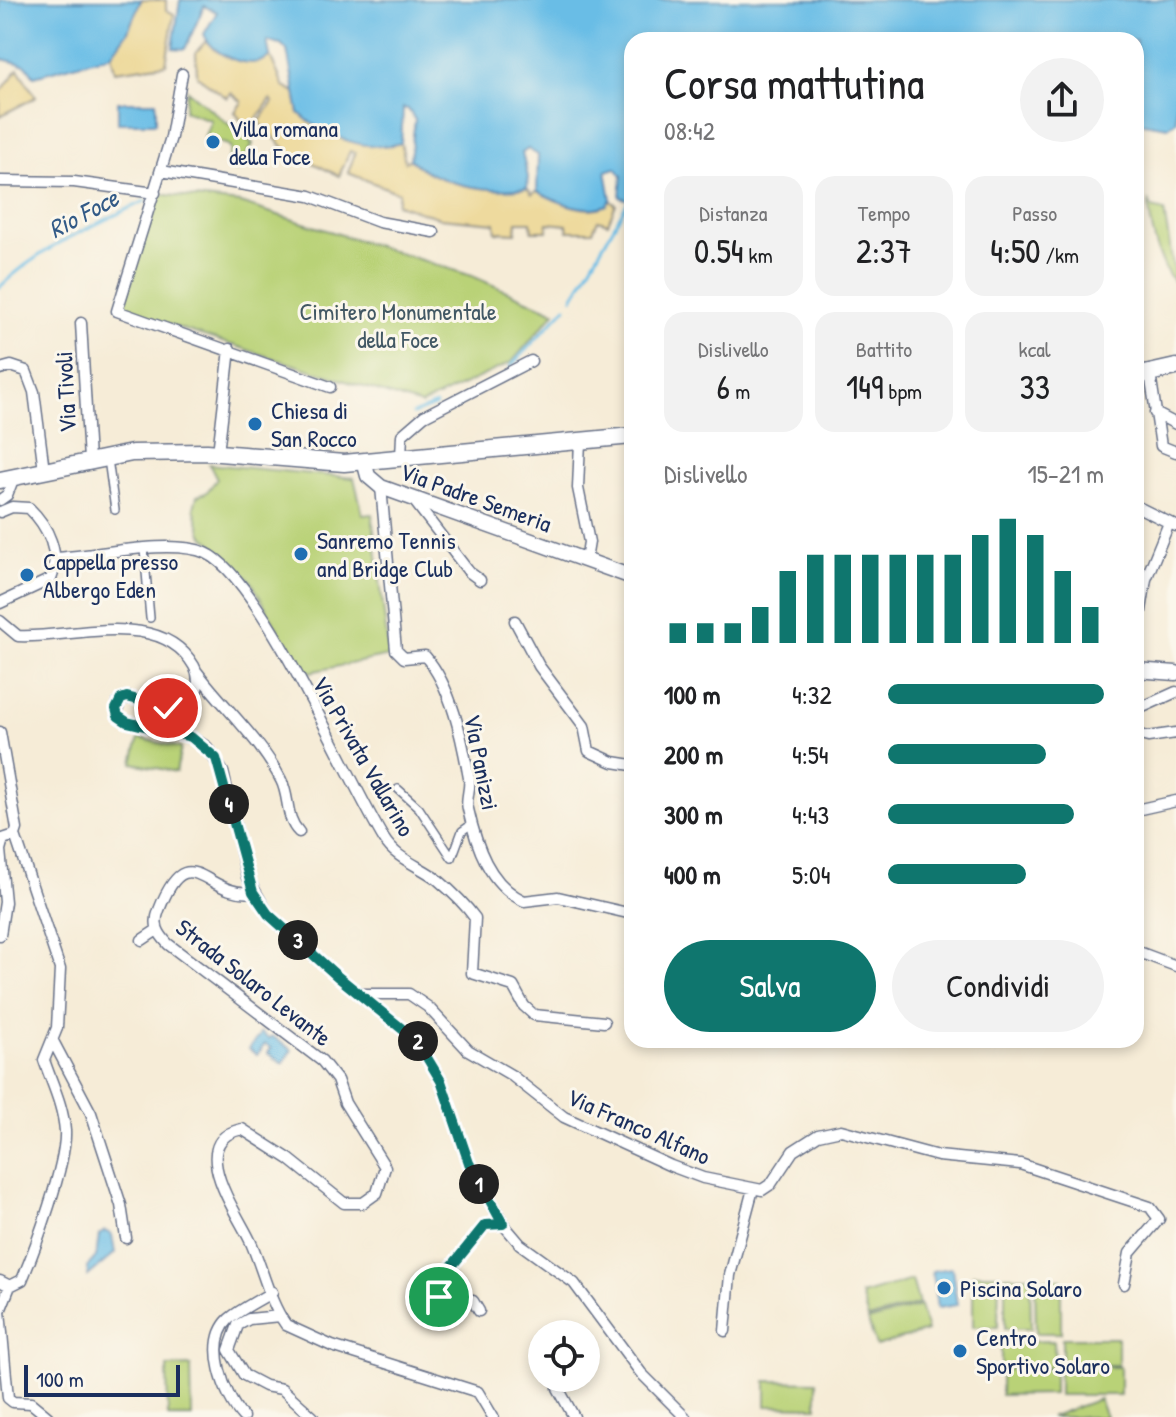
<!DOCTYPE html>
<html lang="it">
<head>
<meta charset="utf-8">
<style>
  :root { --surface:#fff; --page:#f2f2f2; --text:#202124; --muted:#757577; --accent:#0f766e }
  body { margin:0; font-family:"Patrick Hand",sans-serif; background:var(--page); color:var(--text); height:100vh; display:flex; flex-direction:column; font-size:30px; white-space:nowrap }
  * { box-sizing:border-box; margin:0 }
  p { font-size:26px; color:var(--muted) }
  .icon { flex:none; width:44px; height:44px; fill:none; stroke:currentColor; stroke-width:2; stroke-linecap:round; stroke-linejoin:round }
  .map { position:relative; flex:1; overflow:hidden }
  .details { position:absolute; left:624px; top:32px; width:520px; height:1016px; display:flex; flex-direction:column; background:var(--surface); border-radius:24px; box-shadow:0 4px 12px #0003 }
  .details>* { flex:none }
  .fabs { position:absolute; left:528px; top:1320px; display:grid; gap:16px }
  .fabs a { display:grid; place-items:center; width:72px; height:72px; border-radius:50%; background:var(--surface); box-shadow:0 4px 12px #0003; font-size:40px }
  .scale { position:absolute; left:24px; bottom:20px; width:156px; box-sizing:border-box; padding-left:8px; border:4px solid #1b2f5e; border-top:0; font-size:22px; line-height:28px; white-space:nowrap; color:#1b2f5e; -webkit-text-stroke:6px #fbf7ec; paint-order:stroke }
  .pin { position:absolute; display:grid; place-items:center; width:68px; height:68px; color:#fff; margin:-34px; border:4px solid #fff; border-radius:50%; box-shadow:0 2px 8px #0007 }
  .km { position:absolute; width:40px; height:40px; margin:-20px; border-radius:50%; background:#222; color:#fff; font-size:22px; line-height:40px; text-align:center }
  .round { display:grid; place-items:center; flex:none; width:84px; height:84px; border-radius:42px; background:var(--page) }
  .overview { display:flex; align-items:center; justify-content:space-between; height:136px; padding:0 40px }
  h1 { font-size:44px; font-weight:600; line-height:60px }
  .stats { display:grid; grid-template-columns:repeat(3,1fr); gap:12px; height:136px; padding:8px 40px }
  .stats div { display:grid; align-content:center; border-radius:20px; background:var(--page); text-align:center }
  .stats b { font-size:34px; font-weight:600 }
  .stats small { font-size:22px; font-weight:400 }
  .stats p { font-size:22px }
  .chart { height:224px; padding:16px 40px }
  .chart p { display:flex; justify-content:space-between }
  .chart svg { width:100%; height:144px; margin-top:8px; stroke:var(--accent); stroke-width:6 }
  .cta { display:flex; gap:16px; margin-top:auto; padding:16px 40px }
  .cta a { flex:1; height:92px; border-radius:48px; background:var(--accent); color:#fff; font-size:32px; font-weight:600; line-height:92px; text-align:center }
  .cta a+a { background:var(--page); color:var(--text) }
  ul { padding:0 40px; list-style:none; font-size:26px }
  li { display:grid; grid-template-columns:128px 96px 1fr; align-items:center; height:60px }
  li i { height:20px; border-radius:10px; background:var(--accent) }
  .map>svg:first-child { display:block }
  .green { fill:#b9d277; stroke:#6a806a; stroke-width:2 }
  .sand { fill:#eeda9e; stroke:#84847e; stroke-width:2 }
  .water { fill:#69bde6; stroke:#4276a2; stroke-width:2 }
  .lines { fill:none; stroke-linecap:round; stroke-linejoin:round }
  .stream { stroke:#69bde6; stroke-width:3 }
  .pedestrian-casing { stroke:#687188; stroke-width:10 }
  .minor-casing { stroke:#687188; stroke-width:13 }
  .secondary-casing { stroke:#687188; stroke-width:17 }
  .primary-casing { stroke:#687188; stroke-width:19 }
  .pedestrian { stroke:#fff; stroke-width:7 }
  .minor { stroke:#fff; stroke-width:10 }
  .secondary { stroke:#fff; stroke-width:14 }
  .primary { stroke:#fff; stroke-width:16 }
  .route-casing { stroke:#fff; stroke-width:16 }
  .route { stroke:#0f766e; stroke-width:10 }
  .poi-dot { fill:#1f6fb2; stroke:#fbf7ec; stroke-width:3 }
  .labels { text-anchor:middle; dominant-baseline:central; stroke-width:6; stroke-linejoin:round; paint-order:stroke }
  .poi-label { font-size:24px; fill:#1b2f5e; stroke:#fbf7ec; text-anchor:start }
  .park-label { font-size:24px; fill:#425864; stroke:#fbf7ec }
  .street-label { font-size:24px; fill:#1b2f5e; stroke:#fbf7ec }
  .water-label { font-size:26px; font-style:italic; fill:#325a87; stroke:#fbf7ec }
</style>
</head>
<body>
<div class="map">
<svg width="1176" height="1417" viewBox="0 0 1176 1417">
  <rect width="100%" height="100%" fill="#fbf7ec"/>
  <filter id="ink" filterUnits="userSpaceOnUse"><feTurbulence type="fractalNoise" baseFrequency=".0125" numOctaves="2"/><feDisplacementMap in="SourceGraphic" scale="16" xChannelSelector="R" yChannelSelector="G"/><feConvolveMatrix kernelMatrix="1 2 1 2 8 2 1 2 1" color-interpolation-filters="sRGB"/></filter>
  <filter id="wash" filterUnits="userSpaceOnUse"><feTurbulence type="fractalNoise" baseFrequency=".006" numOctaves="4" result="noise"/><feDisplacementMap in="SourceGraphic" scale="32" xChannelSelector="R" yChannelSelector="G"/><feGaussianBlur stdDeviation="1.8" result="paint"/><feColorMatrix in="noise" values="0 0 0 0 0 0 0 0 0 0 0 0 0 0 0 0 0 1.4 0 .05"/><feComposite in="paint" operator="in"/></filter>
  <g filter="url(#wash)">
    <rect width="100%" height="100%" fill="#f6ecd7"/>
    <path class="green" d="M 187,90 L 253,144 L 236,171 L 226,165 L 231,151 L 229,145 L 204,138 L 211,120 L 184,111 Z
      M 158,194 L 240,203 L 472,276 L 555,312 L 512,362 L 421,405 L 122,310 Z
      M 1149,200 L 1152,208 L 1164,211 L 1176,284 C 1160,269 1148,221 1149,200 Z
      M 209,464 L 354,478 L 363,515 L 372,514 L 389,656 L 310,672 L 300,669 L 251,581 L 202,534 L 194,508 L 197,496 L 206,493 L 217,479 Z
      M 139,738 L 181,748 L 176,772 L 133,763 Z
      M 973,1274 L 999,1274 L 998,1327 L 973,1327 Z
      M 1005,1276 L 1030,1276 L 1031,1329 L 1005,1329 Z
      M 1035,1279 L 1061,1279 L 1061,1333 L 1036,1333 Z
      M 912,1280 L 919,1304 L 868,1319 L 861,1295 Z
      M 920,1306 L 927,1331 L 876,1346 L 868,1321 Z
      M 1062,1338 L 1118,1338 L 1118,1365 L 1062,1365 Z
      M 1054,1341 L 1055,1367 L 1001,1368 L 1001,1342 Z
      M 191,1366 L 192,1417 L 168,1417 L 167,1367 Z
      M 1059,1366 L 1120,1367 L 1120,1395 L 1059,1395 Z
      M 1001,1369 L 1054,1369 L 1054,1394 L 1001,1395 Z
      M 766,1381 L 817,1382 L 817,1407 L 766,1406 Z
      M 1099,1399 L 1106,1417 L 1050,1417 Z"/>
    <path class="sand" d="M 141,0 L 166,0 L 166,10 L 174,14 L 166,64 L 115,71 L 111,55 L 128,31 Z
      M 206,41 C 219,57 252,71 270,56 L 284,87 L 295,93 L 299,113 C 323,136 368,153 401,143 L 405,162 L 410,159 C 438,186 489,193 527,188 L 532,194 L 537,191 C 554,201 594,219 610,201 L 616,204 L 608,223 L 598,220 L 593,231 L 568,231 L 567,225 L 548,223 L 547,231 L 532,231 L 531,222 L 517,222 L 516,233 L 496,232 L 495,223 L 440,218 L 397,204 L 399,193 L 348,173 L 355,153 L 350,151 L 339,176 L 297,155 L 292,156 L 259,122 L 273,102 L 271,99 L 248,131 L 235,112 L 242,102 L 231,93 L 227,98 L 197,76 L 196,52 Z
      M 18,69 L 36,97 L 0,116 L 0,93 Z"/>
    <path class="water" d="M 0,0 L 141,0 L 128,31 L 111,55 L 34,76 L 26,65 L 2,59 L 0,62 Z
      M 180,0 L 1176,0 L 1176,121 L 1168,127 L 1136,122 L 1136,40 L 632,40 L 632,201 L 620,197 L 622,176 L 616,168 L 606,171 L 611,199 L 607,205 C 586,214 556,202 537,191 L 538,155 L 528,149 L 522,153 L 528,177 L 527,188 C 490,193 438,185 410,159 L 415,120 L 408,109 L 403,108 L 401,143 C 368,153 323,136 299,113 L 287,50 L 281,44 L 267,41 L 270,56 C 251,73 212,55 204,34 L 217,12 L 204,6 L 185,49 L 173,48 Z
      M 118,102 L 156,102 L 156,123 L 118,123 Z
      M 261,1033 L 269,1039 L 272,1036 L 292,1050 L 283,1063 L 268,1053 L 271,1048 L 265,1044 L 257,1055 L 249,1049 Z
      M 105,1231 L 112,1235 L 115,1253 L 88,1276 L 87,1267 L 96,1257 L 99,1235 Z
      M 952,1268 L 957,1305 L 937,1308 L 932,1271 Z"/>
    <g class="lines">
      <path class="stream" d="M 0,287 C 40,247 95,225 145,201
        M 573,298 L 630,198
        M 510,367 L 566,307
        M 413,414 L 436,405"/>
    </g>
  </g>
  <g filter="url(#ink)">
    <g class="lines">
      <defs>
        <path id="pedestrian" d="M 108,459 L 115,510
          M 144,549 L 150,618
          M 398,789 L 419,808 L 452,858 L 462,831 L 472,824"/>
        <path id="minor" d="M 182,74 L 171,137 L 117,311 L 330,387
          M 161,171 L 310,196 L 379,222 L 434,232
          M 0,181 L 74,182 L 155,193
          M 81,323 L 89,460
          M 0,369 L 11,366 L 26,371 L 34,392 L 44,470
          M 1150,373 L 1161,446 L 1176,452
          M 1155,413 L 1176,424
          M 580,441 L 578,488 L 589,542 L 586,560
          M 218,453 L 230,349
          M 401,457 L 402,435 L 424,416 L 531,361
          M 381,487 L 396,650 L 404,658 L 425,656 C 452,687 462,739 469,778 C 471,789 465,799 468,809 C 476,845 489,885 524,901 L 558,897 L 632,914
          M 412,498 L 469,572 L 480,580
          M 0,500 L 7,495 L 14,477
          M 1136,506 L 1176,526
          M 0,512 L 12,507 L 29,508 C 48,526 61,554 51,579 L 0,603
          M 56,558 C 95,556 170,538 206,553 C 261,577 348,781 384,839 C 396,859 420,866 437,879 C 450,890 465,904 475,918 L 472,973 L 513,986 L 524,1006 L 534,1015 L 604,1022
          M 0,621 L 18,636 C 72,639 160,607 194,666 C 201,679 198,697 188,707 L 168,708 L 127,697 L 118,703 L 118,716 L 127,722 L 191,737 L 207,747 L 223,772 L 247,877 L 268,914 L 337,976 L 417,1041 L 441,1081 L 469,1163 L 503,1224 L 520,1244 L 574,1283 L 641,1373 L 685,1417
          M 515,621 L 539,666 L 584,726 L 589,751 L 613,762 L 632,765
          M 1136,642 L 1146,579 L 1169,523
          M 197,672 C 224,708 261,740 281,780 C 290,797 285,818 299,832
          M 1136,710 L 1176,692
          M 0,732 L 17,829 L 15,835
          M 1136,734 L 1148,737 L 1176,733
          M 1136,810 L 1176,801
          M 253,892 C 206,899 189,833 159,910 C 153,925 158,933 168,944 L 322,1061 L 337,1080 L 345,1103 L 385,1167 L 377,1193 L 363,1203 L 344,1203 L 289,1159 L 242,1129 C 182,1142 242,1219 252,1245 C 263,1271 270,1303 286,1325 L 332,1346 L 478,1392 L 493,1417
          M 0,935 L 5,902 L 0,850 L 3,839 L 15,835 L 60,969 L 57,1028 L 44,1060 C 52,1084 63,1105 65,1131 C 67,1162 35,1249 22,1280 L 10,1286 L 0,1281
          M 142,940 L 157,930
          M 1136,951 L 1176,966
          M 361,994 L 409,994 L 428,1007 L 468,1050 L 511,1075 L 564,1117 L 671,1166 L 703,1178 L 762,1190 L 771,1184 L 793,1151 L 818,1135 L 841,1130 L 938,1156 L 1020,1164 L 1150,1207 L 1159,1219 L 1130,1253 L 1124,1284
          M 53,1041 L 91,1113 L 121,1205 L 126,1238
          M 10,1286 L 0,1311 L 8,1398 L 13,1402 L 31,1403 L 48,1417
          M 479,1311 L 473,1301 L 439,1297 L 435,1287 L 485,1225 L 503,1224
          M 280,1316 L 249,1319 L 238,1325 L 229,1350 L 244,1375 L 265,1386 L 282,1389 L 313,1417
          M 725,1331 L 730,1275 L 753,1189
          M 558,1388 L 574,1417
          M 243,1417 C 224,1396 204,1343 229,1319 C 241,1309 258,1301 272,1292"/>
        <path id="secondary" d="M 364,461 L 368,476 L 381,487 L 632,577
          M 1136,670 L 1176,673"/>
        <path id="primary" d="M 1136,376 L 1176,367
          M 0,480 L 132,453 L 207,452 L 344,463 L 632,436"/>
      </defs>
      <use href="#pedestrian" class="pedestrian-casing"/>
      <use href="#minor" class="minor-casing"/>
      <use href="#secondary" class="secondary-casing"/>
      <use href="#primary" class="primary-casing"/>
      <use href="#pedestrian" class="pedestrian"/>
      <use href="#minor" class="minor"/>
      <use href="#secondary" class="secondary"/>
      <use href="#primary" class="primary"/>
    </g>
  </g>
  <g class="lines" filter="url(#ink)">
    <defs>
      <path id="route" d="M 168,708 L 127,697 L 121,699 L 116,709 L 118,716 L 127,722 L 191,737 L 216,758 L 253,892 L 268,914 L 337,976 L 417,1041 L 441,1081 L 469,1163 L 503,1224 L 485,1225 L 435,1287 L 439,1297"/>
    </defs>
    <use href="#route" class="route-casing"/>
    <use href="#route" class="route"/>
  </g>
  <g class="poi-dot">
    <circle cx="213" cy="142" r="8"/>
    <circle cx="255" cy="424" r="8"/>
    <circle cx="301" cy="554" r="8"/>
    <circle cx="27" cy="575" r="8"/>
    <circle cx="944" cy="1288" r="8"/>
    <circle cx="960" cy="1351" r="8"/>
  </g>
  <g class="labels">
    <g class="poi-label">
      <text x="229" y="128">Villa romana<tspan x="229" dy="28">della Foce</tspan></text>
      <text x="271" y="410">Chiesa di<tspan x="271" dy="28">San Rocco</tspan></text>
      <text x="317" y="540">Sanremo Tennis<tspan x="317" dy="28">and Bridge Club</tspan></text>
      <text x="43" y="561">Cappella presso<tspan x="43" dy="28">Albergo Eden</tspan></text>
      <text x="960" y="1288">Piscina Solaro</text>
      <text x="976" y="1337">Centro<tspan x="976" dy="28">Sportivo Solaro</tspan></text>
    </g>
    <g class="park-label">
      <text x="398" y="311">Cimitero Monumentale<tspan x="398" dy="28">della Foce</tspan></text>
    </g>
    <g class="street-label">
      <text transform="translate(65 392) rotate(-93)">Via Tivoli</text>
      <text transform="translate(476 497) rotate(20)">Via Padre Semeria</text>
      <text transform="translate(364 756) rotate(60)">Via Privata Vallarino</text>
      <text transform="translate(482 762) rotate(79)">Via Panizzi</text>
      <text transform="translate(254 982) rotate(38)">Strada Solaro Levante</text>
      <text transform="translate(639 1126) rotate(24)">Via Franco Alfano</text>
    </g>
    <g class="water-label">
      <text transform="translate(83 213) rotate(-28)">Rio Foce</text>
    </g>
  </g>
</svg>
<div class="fabs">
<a><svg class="icon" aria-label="locate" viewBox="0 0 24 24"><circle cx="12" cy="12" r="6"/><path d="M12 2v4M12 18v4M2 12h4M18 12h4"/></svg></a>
</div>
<div class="scale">100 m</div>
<div class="pin" style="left:439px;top:1297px;background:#1e9e55"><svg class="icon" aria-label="arrive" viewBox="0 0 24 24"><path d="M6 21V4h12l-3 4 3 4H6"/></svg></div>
<div class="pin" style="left:168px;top:708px;background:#d93025"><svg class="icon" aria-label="check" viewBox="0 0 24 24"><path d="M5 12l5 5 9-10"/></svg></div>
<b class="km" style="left:479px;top:1184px">1</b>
<b class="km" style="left:418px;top:1041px">2</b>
<b class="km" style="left:298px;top:940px">3</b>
<b class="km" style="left:229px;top:804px">4</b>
<section class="details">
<div class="overview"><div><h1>Corsa mattutina</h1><p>08:42</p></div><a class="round"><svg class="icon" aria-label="share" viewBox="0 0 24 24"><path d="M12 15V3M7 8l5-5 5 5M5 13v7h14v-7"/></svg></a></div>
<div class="stats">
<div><p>Distanza</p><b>0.54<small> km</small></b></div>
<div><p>Tempo</p><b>2:37</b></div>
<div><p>Passo</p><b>4:50<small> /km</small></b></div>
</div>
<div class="stats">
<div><p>Dislivello</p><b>6<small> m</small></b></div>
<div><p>Battito</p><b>149<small> bpm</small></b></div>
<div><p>kcal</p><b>33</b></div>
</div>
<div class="chart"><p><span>Dislivello</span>15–21 m</p>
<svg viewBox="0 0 160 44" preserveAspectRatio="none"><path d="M5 44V38M15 44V38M25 44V38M35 44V33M45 44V22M55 44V17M65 44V17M75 44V17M85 44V17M95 44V17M105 44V17M115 44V11M125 44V6M135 44V11M145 44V22M155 44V33"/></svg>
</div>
<ul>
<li><b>100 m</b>4:32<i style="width:100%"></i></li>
<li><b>200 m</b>4:54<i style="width:73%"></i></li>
<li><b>300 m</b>4:43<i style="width:86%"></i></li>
<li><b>400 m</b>5:04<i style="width:64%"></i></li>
</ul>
<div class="cta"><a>Salva</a><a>Condividi</a></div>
</section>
</div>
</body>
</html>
